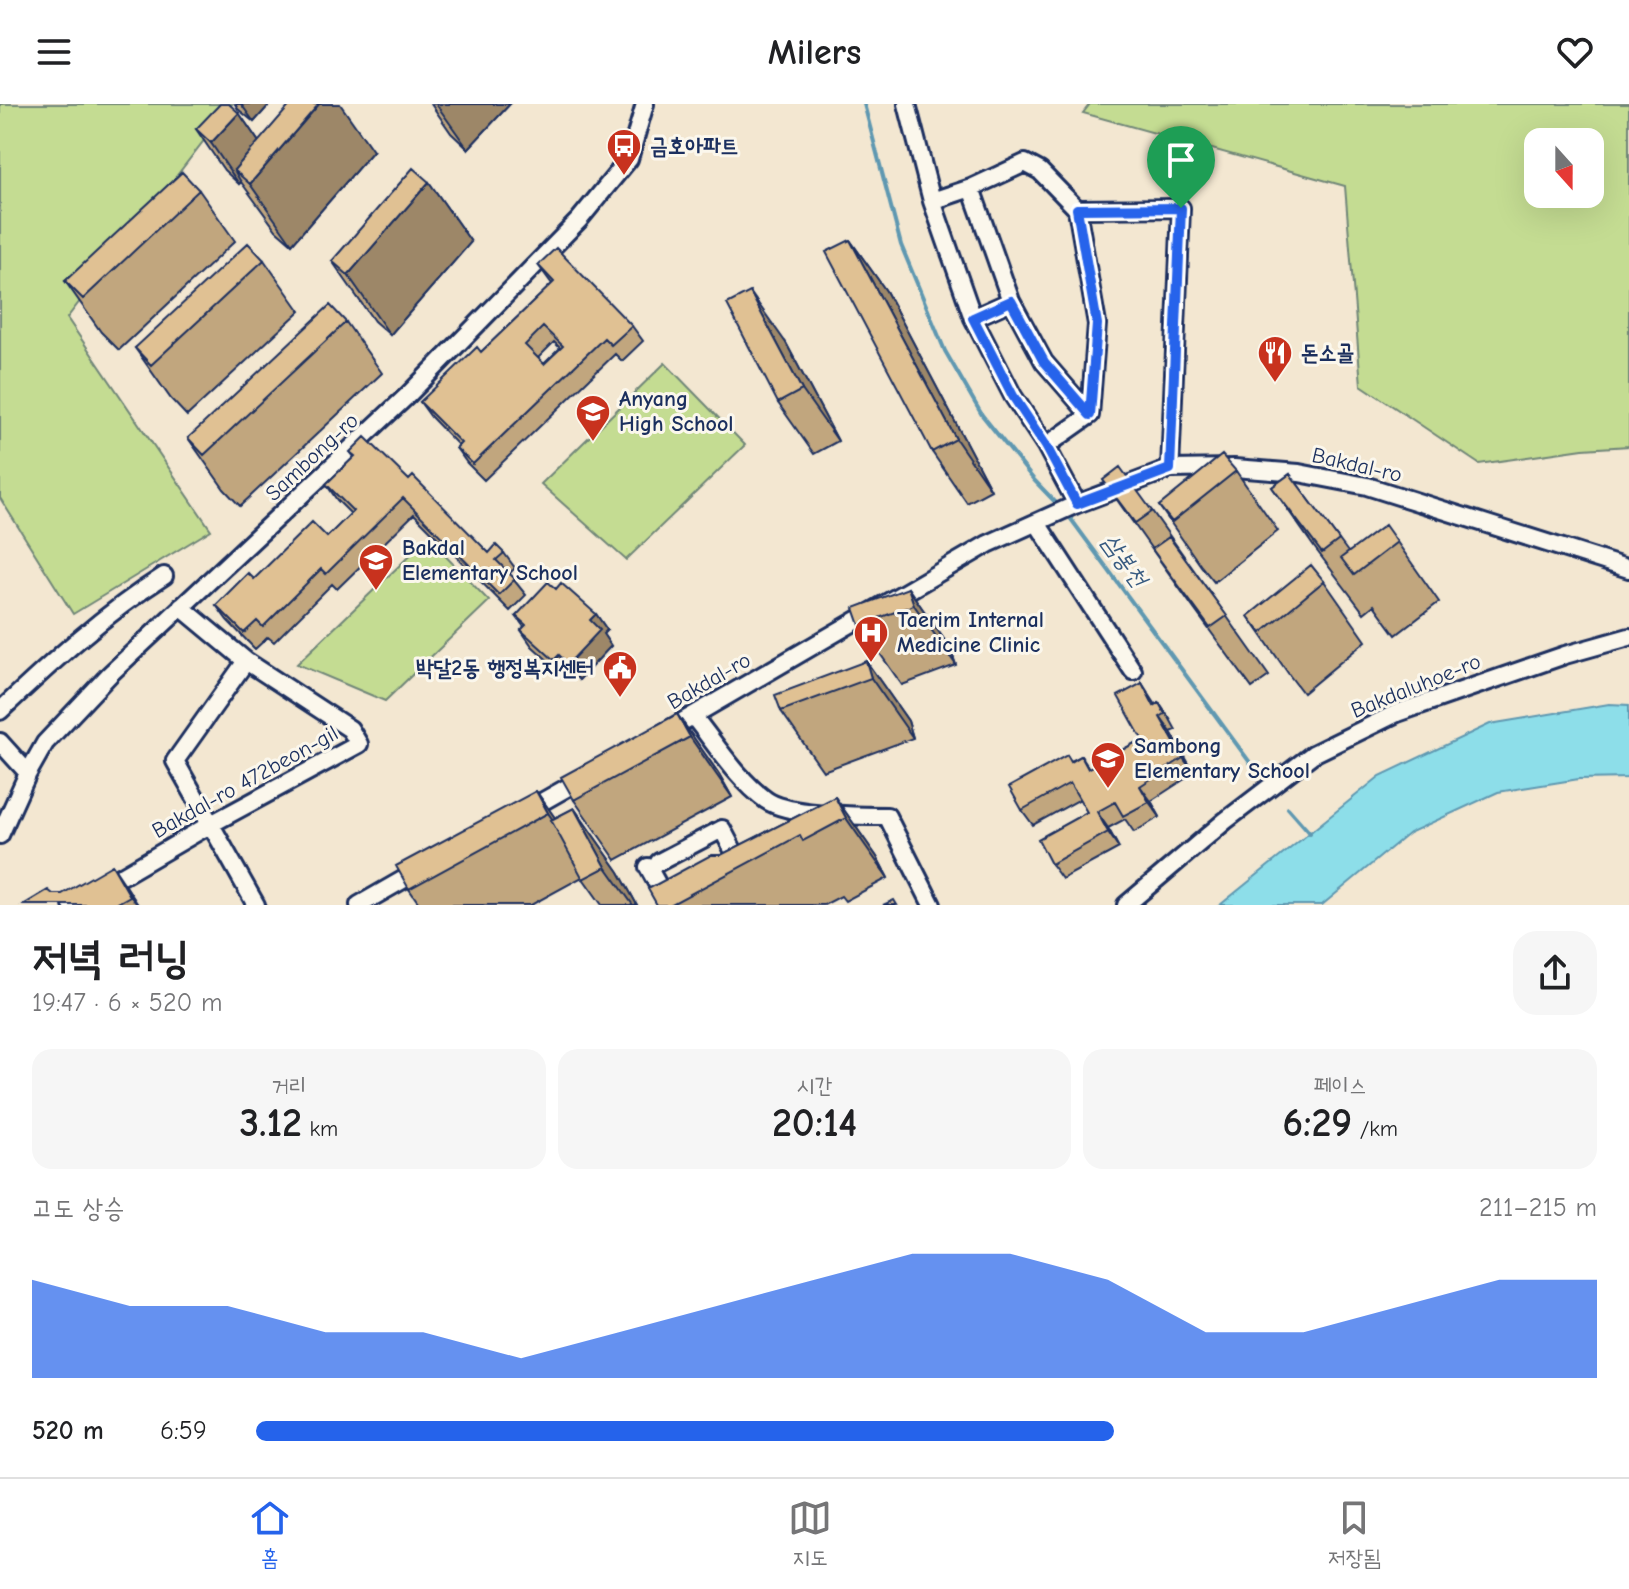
<!DOCTYPE html>
<html lang="ko">
<head>
<meta charset="utf-8">
<style>
  :root { --surface:#fff; --page:#f6f6f6; --text:#202124; --muted:#757577; --line:#e0e0e0; --accent:#2563eb }
  body { margin:0; font-family:"Comic Neue","Poor Story",sans-serif; background:var(--page); color:var(--text); height:100vh; display:flex; flex-direction:column; font-size:30px; white-space:nowrap }
  * { box-sizing:border-box; margin:0 }
  p { font-size:26px; color:var(--muted) }
  .icon { flex:none; width:44px; height:44px; fill:none; stroke:currentColor; stroke-width:2; stroke-linecap:round; stroke-linejoin:round }
  .map { position:relative; height:801px; overflow:hidden }
  .side { display:flex; flex-direction:column; background:var(--surface); flex:1 }
  .side>* { flex:none }
  .needle { width:52px; rotate:159deg }
  .controls { position:absolute; left:1524px; top:24px; display:grid; gap:16px }
  .controls a { display:grid; place-items:center; width:80px; height:80px; border-radius:16px; background:var(--surface); box-shadow:0 8px 32px #0002; font-size:40px }
  .pin { position:absolute; display:grid; place-items:center; width:68px; height:68px; color:#fff; margin:-82px -34px; border-radius:50% 50% 50% 0; rotate:-45deg; box-shadow:0 0 8px #0007 }
  .pin .icon { rotate:45deg }
  .round { display:grid; place-items:center; flex:none; width:84px; height:84px; border-radius:24px; background:var(--page) }
  .headline { display:flex; align-items:center; justify-content:space-between; height:136px; padding:0 32px }
  h1 { font-size:44px; font-weight:700; line-height:60px }
  .metrics { display:grid; grid-template-columns:repeat(3,1fr); gap:12px; height:136px; padding:8px 32px }
  .metrics div { display:grid; align-content:center; border-radius:20px; background:var(--page); text-align:center }
  .metrics b { font-size:40px; font-weight:700 }
  .metrics small { font-size:22px; font-weight:400 }
  .metrics p { font-size:22px }
  .chart { height:224px; padding:16px 32px }
  .chart p { display:flex; justify-content:space-between }
  .chart svg { width:100%; height:144px; margin-top:8px; fill:var(--accent); opacity:.7 }
  ul { padding:0 32px; list-style:none; font-size:26px }
  li { display:grid; grid-template-columns:128px 96px 1fr; align-items:center; height:60px }
  li i { height:20px; border-radius:10px; background:var(--accent) }
  header { display:flex; justify-content:space-between; align-items:center; height:104px; padding:0 32px; background:var(--surface); font-size:36px; font-weight:700 }
  .dock { display:flex; justify-content:space-around; align-items:center; height:112px; border-top:2px solid var(--line); background:var(--surface); font-size:22px; color:var(--muted) }
  .dock a { display:grid; justify-items:center; gap:4px }
  .dock .selected { color:var(--accent) }
  .map>svg:first-child { display:block }
  .green { fill:#c4dc92; stroke:#708678; stroke-width:2; fill-rule:evenodd }
  .water { fill:#8ddee9; stroke:#5f98b1; stroke-width:2 }
  .lines { fill:none; stroke-linecap:round; stroke-linejoin:round }
  .stream { stroke:#5f98b1; stroke-width:4 }
  .minor-casing { stroke:#1b2f5e; stroke-width:22 }
  .minor { stroke:#fbf7ec; stroke-width:16 }
  .wall { fill:#c1a67e; stroke:#1b2f5e; stroke-width:2; fill-rule:evenodd }
  .shaded-wall { fill:#9d8767; stroke:#1b2f5e; stroke-width:2 }
  .building { fill:#e0c193; stroke:#1b2f5e; stroke-width:2; fill-rule:evenodd }
  .route-casing { stroke:#fff; stroke-width:16 }
  .route { stroke:#2563eb; stroke-width:10 }
  .labels { text-anchor:middle; dominant-baseline:central; stroke-width:6; stroke-linejoin:round; paint-order:stroke }
  .poi-label { font-size:22px; font-weight:bold; fill:#1b2f5e; stroke:#fbf7ec; text-anchor:start }
  .street-label { font-size:22px; fill:#1b2f5e; stroke:#fbf7ec }
  .water-label { font-size:24px; font-style:italic; fill:#385b81; stroke:#fbf7ec }
</style>
</head>
<body>
<header><svg class="icon" aria-label="menu" viewBox="0 0 24 24"><path d="M4 6h16M4 12h16M4 18h16"/></svg>Milers<svg class="icon" aria-label="heart" viewBox="0 0 24 24"><path d="M12 20l-8-8c-3-5 5-10 8-4 3-6 11-1 8 4z"/></svg></header>
<div class="map">
<svg width="1629" height="801" viewBox="0 0 1629 801">
  <rect width="100%" height="100%" fill="#f3e7d1"/>
  <filter id="ink" filterUnits="userSpaceOnUse"><feTurbulence type="fractalNoise" baseFrequency=".0125" numOctaves="2"/><feDisplacementMap in="SourceGraphic" scale="16" xChannelSelector="R" yChannelSelector="G"/><feConvolveMatrix kernelMatrix="1 2 1 2 8 2 1 2 1" color-interpolation-filters="sRGB"/></filter>
  <g filter="url(#ink)">
    <path class="green" d="M 0,0 L 232,0 L 67,214 L 211,426 L 73,510 L 0,394 Z
      M 1090,0 L 1629,0 L 1629,342 L 1583,345 L 1479,360 L 1361,281 L 1345,82 L 1083,9 ZM 1538,38 L 1590,38 L 1590,90 L 1538,90 Z
      M 665,259 L 745,341 L 626,456 L 541,380 Z
      M 428,434 L 489,497 L 385,597 L 297,560 Z"/>
    <path class="water" d="M 1609,600 L 1629,601 L 1629,674 L 1579,675 L 1498,688 L 1409,729 L 1322,801 L 1220,801 L 1380,672 L 1490,620 Z"/>
    <g class="lines">
      <path class="stream" d="M 864,0 L 901,141 L 945,247 L 982,311 L 1034,376 L 1059,402
        M 1068,411 L 1257,668
        M 1288,704 L 1310,729"/>
      <defs>
        <path id="minor" d="M 907,0 L 932,97 L 973,214 L 1013,292 L 1046,342 L 1077,400
          M 971,84 L 1011,197 L 1044,258 L 1090,311
          M 932,97 L 971,84 L 1025,59 L 1040,67 L 1077,105 L 1097,220 L 1090,311 L 1046,342
          M 1077,105 L 1181,104 L 1170,365
          M 973,214 L 1011,197
          M 1037,419 L 1133,567
          M 181,503 L 246,557 L 175,657 L 256,801
          M 0,607 C 52,558 104,510 164,472
          M 693,612 C 715,639 737,675 766,696 C 789,712 858,712 887,712 L 932,801
          M 663,629 L 988,440 L 1077,400 L 1170,365 L 1234,364 L 1299,369 L 1367,382 L 1629,465
          M 0,638 L 28,669
          M 524,708 L 584,674
          M 0,731 L 28,669 L 45,639 L 110,570 L 407,292 L 579,116 L 629,55 L 645,0
          M 659,758 L 722,725 L 742,763
          M 648,763 L 669,801
          M 72,801 L 211,720 L 359,640 L 350,625 L 246,557
          M 359,801 L 420,766
          M 1126,801 L 1225,717 L 1313,650 L 1397,609 L 1565,551 L 1629,533"/>
      </defs>
      <use href="#minor" class="minor-casing"/>
      <use href="#minor" class="minor"/>
    </g>
    <path class="wall" d="M 235,0 L 270,0 L 254,18 L 238,5 Z
      M 431,0 L 510,0 L 468,45 L 451,29 Z
      M 239,9 L 259,38 L 373,47 L 292,140 L 276,126 L 241,78 L 239,80 L 224,66 L 196,25 Z
      M 429,78 L 471,138 L 390,231 L 374,217 L 332,157 Z
      M 199,86 L 235,137 L 119,246 L 101,228 L 65,177 Z
      M 850,136 L 886,187 L 991,386 L 967,399 L 932,348 Z
      M 264,156 L 300,207 L 187,312 L 171,295 L 135,244 Z
      M 538,161 L 632,222 L 643,237 L 622,257 L 615,250 L 484,376 L 467,359 L 456,344 L 459,342 L 431,313 L 420,298 L 481,248 L 552,180 ZM 554,238 L 560,244 L 544,260 L 538,254 Z
      M 346,218 L 382,269 L 240,402 L 224,385 L 188,334 Z
      M 786,239 L 838,337 L 814,350 L 778,299 Z
      M 350,348 L 409,376 L 489,449 L 504,449 L 515,464 L 509,470 L 526,491 L 510,507 L 414,410 L 337,485 L 332,480 L 274,538 L 268,533 L 255,545 L 227,516 L 216,501 L 254,475 L 327,433 L 351,410 L 337,396 L 326,380 L 354,353 Z
      M 1236,367 L 1278,427 L 1214,478 L 1201,462 L 1159,402 Z
      M 1290,370 L 1348,448 L 1397,438 L 1439,498 L 1396,531 L 1374,501 L 1364,509 L 1314,443 L 1272,383 Z
      M 1103,376 L 1152,407 L 1269,572 L 1252,584 L 1194,505 Z
      M 1324,477 L 1366,537 L 1303,589 L 1290,572 L 1248,512 Z
      M 908,484 L 950,544 L 956,561 L 902,581 L 860,521 Z
      M 556,485 L 596,510 L 607,526 L 603,530 L 611,542 L 579,576 L 570,567 L 565,572 L 532,542 L 521,526 L 524,523 L 516,512 Z
      M 866,557 L 908,617 L 913,634 L 823,667 L 781,607 Z
      M 1142,579 L 1156,601 L 1159,599 L 1170,615 L 1176,626 L 1171,628 L 1194,669 L 1151,697 L 1160,713 L 1134,728 L 1125,715 L 1108,724 L 1119,744 L 1062,775 L 1051,760 L 1087,708 L 1080,695 L 1033,721 L 1022,706 L 1067,651 L 1071,657 L 1081,652 L 1089,664 L 1142,635 Z
      M 677,610 L 719,670 L 732,693 L 616,756 L 574,696 Z
      M 536,687 L 555,714 L 574,704 L 619,768 L 637,801 L 602,801 L 582,773 L 531,801 L 420,801 L 409,785 Z
      M 835,693 L 877,753 L 888,774 L 845,797 L 841,792 L 824,801 L 657,801 L 721,751 Z
      M 126,782 L 138,801 L 23,801 L 53,790 L 62,790 Z"/>
    <path class="shaded-wall" d="M 241,0 L 270,0 L 254,18 Z
      M 319,0 L 340,0 L 373,47 L 292,140 L 250,80 Z
      M 436,0 L 510,0 L 468,45 Z
      M 239,9 L 267,50 L 234,66 L 241,78 L 239,80 L 211,39 Z
      M 429,78 L 471,138 L 390,231 L 348,171 Z
      M 850,136 L 886,187 L 991,386 L 956,335 Z
      M 750,188 L 786,239 L 838,337 L 802,286 Z
      M 908,484 L 950,544 L 956,561 L 914,501 Z
      M 596,510 L 607,526 L 603,530 L 611,542 L 579,576 L 568,560 L 590,516 Z
      M 559,551 L 570,567 L 565,572 L 554,556 Z
      M 866,557 L 908,617 L 913,634 L 871,574 Z
      M 677,610 L 719,670 L 732,693 L 690,633 Z
      M 1160,613 L 1171,628 L 1194,669 L 1183,654 Z
      M 1140,682 L 1151,697 L 1160,713 L 1149,698 Z
      M 536,687 L 578,746 L 590,769 L 548,709 Z
      M 835,693 L 877,753 L 888,774 L 846,714 Z
      M 574,704 L 619,768 L 637,801 L 633,801 L 606,763 Z
      M 1097,708 L 1108,724 L 1119,744 L 1108,728 Z
      M 112,761 L 126,782 L 138,801 L 130,792 Z"/>
    <path class="building" d="M 220,0 L 229,0 L 239,9 L 211,39 L 196,25 Z
      M 291,0 L 319,0 L 250,80 L 234,66 Z
      M 413,64 L 429,78 L 348,171 L 332,157 Z
      M 182,68 L 199,86 L 83,195 L 65,177 Z
      M 850,136 L 956,335 L 932,348 L 826,148 Z
      M 248,139 L 264,156 L 151,261 L 135,244 Z
      M 556,144 L 632,222 L 611,241 L 604,234 L 473,360 L 456,344 L 461,339 L 420,298 L 477,243 L 481,248 L 554,178 L 538,161 ZM 543,223 L 563,242 L 544,260 L 525,241 Z
      M 750,188 L 802,286 L 778,299 L 727,200 Z
      M 330,201 L 346,218 L 204,351 L 188,334 Z
      M 365,333 L 409,376 L 413,372 L 489,449 L 496,441 L 504,449 L 496,456 L 515,475 L 499,491 L 403,394 L 326,470 L 321,465 L 263,523 L 257,517 L 244,529 L 216,501 L 248,469 L 254,475 L 312,418 L 327,433 L 353,407 L 326,380 L 355,352 L 350,348 Z
      M 1222,351 L 1236,367 L 1172,418 L 1159,402 Z
      M 1120,363 L 1152,407 L 1135,419 L 1103,376 Z
      M 1290,370 L 1339,436 L 1322,449 L 1272,383 Z
      M 1385,421 L 1397,438 L 1354,471 L 1341,454 Z
      M 1169,433 L 1227,512 L 1210,524 L 1152,445 Z
      M 1311,461 L 1324,477 L 1261,529 L 1248,512 Z
      M 548,478 L 556,485 L 561,479 L 596,510 L 590,516 L 600,526 L 568,560 L 559,551 L 554,556 L 521,526 L 526,521 L 516,512 Z
      M 908,484 L 914,501 L 860,521 L 854,504 Z
      M 866,557 L 871,574 L 781,607 L 775,591 Z
      M 1142,579 L 1154,602 L 1159,599 L 1165,610 L 1160,613 L 1183,654 L 1140,682 L 1149,698 L 1123,712 L 1115,698 L 1097,708 L 1108,728 L 1051,760 L 1038,735 L 1087,708 L 1070,679 L 1022,706 L 1009,683 L 1067,651 L 1071,658 L 1081,652 L 1088,665 L 1142,635 L 1118,592 Z
      M 677,610 L 690,633 L 574,696 L 561,673 Z
      M 536,687 L 548,709 L 409,785 L 396,762 Z
      M 835,693 L 846,714 L 803,737 L 800,731 L 670,801 L 657,801 L 648,785 L 711,751 L 721,751 Z
      M 574,704 L 606,763 L 583,775 L 551,716 Z
      M 112,761 L 130,792 L 114,801 L 23,801 L 48,786 L 53,790 L 62,790 Z
      M 894,796 L 897,801 L 883,801 Z"/>
  </g>
  <g class="lines" filter="url(#ink)">
    <defs>
      <path id="route" d="M 1181,104 L 1170,365 L 1077,400 L 1046,342 L 1013,292 L 973,214 L 1011,197 L 1044,258 L 1090,311 L 1097,220 L 1077,105 Z"/>
    </defs>
    <use href="#route" class="route-casing"/>
    <use href="#route" class="route"/>
  </g>
  <defs>
    <symbol id="bus-pin" viewBox="-11 -11 22 30"><path d="M0 17L-7.5 6A9.5 9.5 0 1 1 7.5 6Z" fill="#c8321e" stroke="#fbf7ec"/><path d="M-5-6H5V4H4V6H2V4H-2V6H-4V4H-5ZM-3.5-4V0h7V-4ZM-3.5 1.2v1.5H-2V1.2ZM2 1.2v1.5H3.5V1.2Z" fill="#fff"/></symbol>
    <symbol id="restaurant-pin" viewBox="-11 -11 22 30"><path d="M0 17L-7.5 6A9.5 9.5 0 1 1 7.5 6Z" fill="#c8321e" stroke="#fbf7ec"/><path d="M-5-6h1v4h1v-4h1v4h1v-4h1v5L-1.5 .5V6h-2V.5L-5-1ZM5-6V6H3V1.5H1.5Q1.5-4 5-6Z" fill="#fff"/></symbol>
    <symbol id="school-pin" viewBox="-11 -11 22 30"><path d="M0 17L-7.5 6A9.5 9.5 0 1 1 7.5 6Z" fill="#c8321e" stroke="#fbf7ec"/><path d="M0-5L7-2L0 1L-7-2ZM-4 1L0 2.5L4 1V4Q0 6-4 4Z" fill="#fff"/></symbol>
    <symbol id="hospital-pin" viewBox="-11 -11 22 30"><path d="M0 17L-7.5 6A9.5 9.5 0 1 1 7.5 6Z" fill="#c8321e" stroke="#fbf7ec"/><path d="M-5-5h3v3.5h4V-5h3V5h-3V1.5h-4V5h-3Z" fill="#fff"/></symbol>
    <symbol id="civic-pin" viewBox="-11 -11 22 30"><path d="M0 17L-7.5 6A9.5 9.5 0 1 1 7.5 6Z" fill="#c8321e" stroke="#fbf7ec"/><path d="M-.6-6.5H3V-4.5H.6V-3L4-1V1h2V6H-6V1h2V-1L-.6-3ZM-1.2 2.5V6h2.4V2.5Z" fill="#fff"/></symbol>
  </defs>
  <g fill-rule="evenodd">
    <use href="#bus-pin" x="604" y="22" width="40" height="54"/>
    <use href="#restaurant-pin" x="1255" y="229" width="40" height="54"/>
    <use href="#school-pin" x="573" y="288" width="40" height="54"/>
    <use href="#school-pin" x="356" y="437" width="40" height="54"/>
    <use href="#hospital-pin" x="851" y="509" width="40" height="54"/>
    <use href="#civic-pin" x="600" y="544" width="40" height="54"/>
    <use href="#school-pin" x="1088" y="635" width="40" height="54"/>
  </g>
  <g class="labels">
    <g class="poi-label">
      <text x="650" y="42">금호아파트</text>
      <text x="1301" y="249">돈소골</text>
      <text x="619" y="295">Anyang<tspan x="619" dy="25">High School</tspan></text>
      <text x="402" y="444">Bakdal<tspan x="402" dy="25">Elementary School</tspan></text>
      <text x="897" y="516">Taerim Internal<tspan x="897" dy="25">Medicine Clinic</tspan></text>
      <text x="594" y="564" text-anchor="end">박달2동 행정복지센터</text>
      <text x="1134" y="642">Sambong<tspan x="1134" dy="25">Elementary School</tspan></text>
    </g>
    <g class="street-label">
      <text transform="translate(312 353) rotate(-43)">Sambong-ro</text>
      <text transform="translate(1357 361) rotate(13)">Bakdal-ro</text>
      <text transform="translate(709 577) rotate(-30)">Bakdal-ro</text>
      <text transform="translate(1416 582) rotate(-22)">Bakdaluhoe-ro</text>
      <text transform="translate(245 678) rotate(-29)">Bakdal-ro 472beon-gil</text>
    </g>
    <g class="water-label">
      <text transform="translate(1125 456) rotate(54)">삼봉천</text>
    </g>
  </g>
</svg>
<div class="controls">
<a><svg class="needle" viewBox="-14 -14 28 28"><path d="M0-13l5 13h-10z" fill="#e53935"/><path d="M0 13l5-13h-10z" fill="#757577"/></svg></a>
</div>
<div class="pin" style="left:1181px;top:104px;background:#1e9e55"><svg class="icon" aria-label="arrive" viewBox="0 0 24 24"><path d="M6 21V4h12l-3 4 3 4H6"/></svg></div>
</div>
<section class="side">
<div class="headline"><div><h1>저녁 러닝</h1><p>19:47 · 6 × 520 m</p></div><a class="round"><svg class="icon" aria-label="share" viewBox="0 0 24 24"><path d="M12 15V3M7 8l5-5 5 5M5 13v7h14v-7"/></svg></a></div>
<div class="metrics">
<div><p>거리</p><b>3.12<small> km</small></b></div>
<div><p>시간</p><b>20:14</b></div>
<div><p>페이스</p><b>6:29<small> /km</small></b></div>
</div>
<div class="chart"><p><span>고도 상승</span>211–215 m</p>
<svg viewBox="0 0 160 44" preserveAspectRatio="none"><path d="M0 44V14L10 22L20 22L30 30L40 30L50 38L60 30L70 22L80 14L90 6L100 6L110 14L120 30L130 30L140 22L150 14L160 14V44z"/></svg>
</div>
<ul>
<li><b>520 m</b>6:59<i style="width:64%"></i></li>
</ul>
</section>
<nav class="dock">
<a class="selected"><svg class="icon" aria-label="home" viewBox="0 0 24 24"><path d="M3 11l9-7 9 7M6 9v11h12V9"/></svg>홈</a>
<a><svg class="icon" aria-label="map" viewBox="0 0 24 24"><path d="M3 6l6-2 6 2 6-2v14l-6 2-6-2-6 2zM9 4v14M15 6v14"/></svg>지도</a>
<a><svg class="icon" aria-label="saved" viewBox="0 0 24 24"><path d="M7 4h10v16l-5-4-5 4z"/></svg>저장됨</a>
</nav>
</body>
</html>
